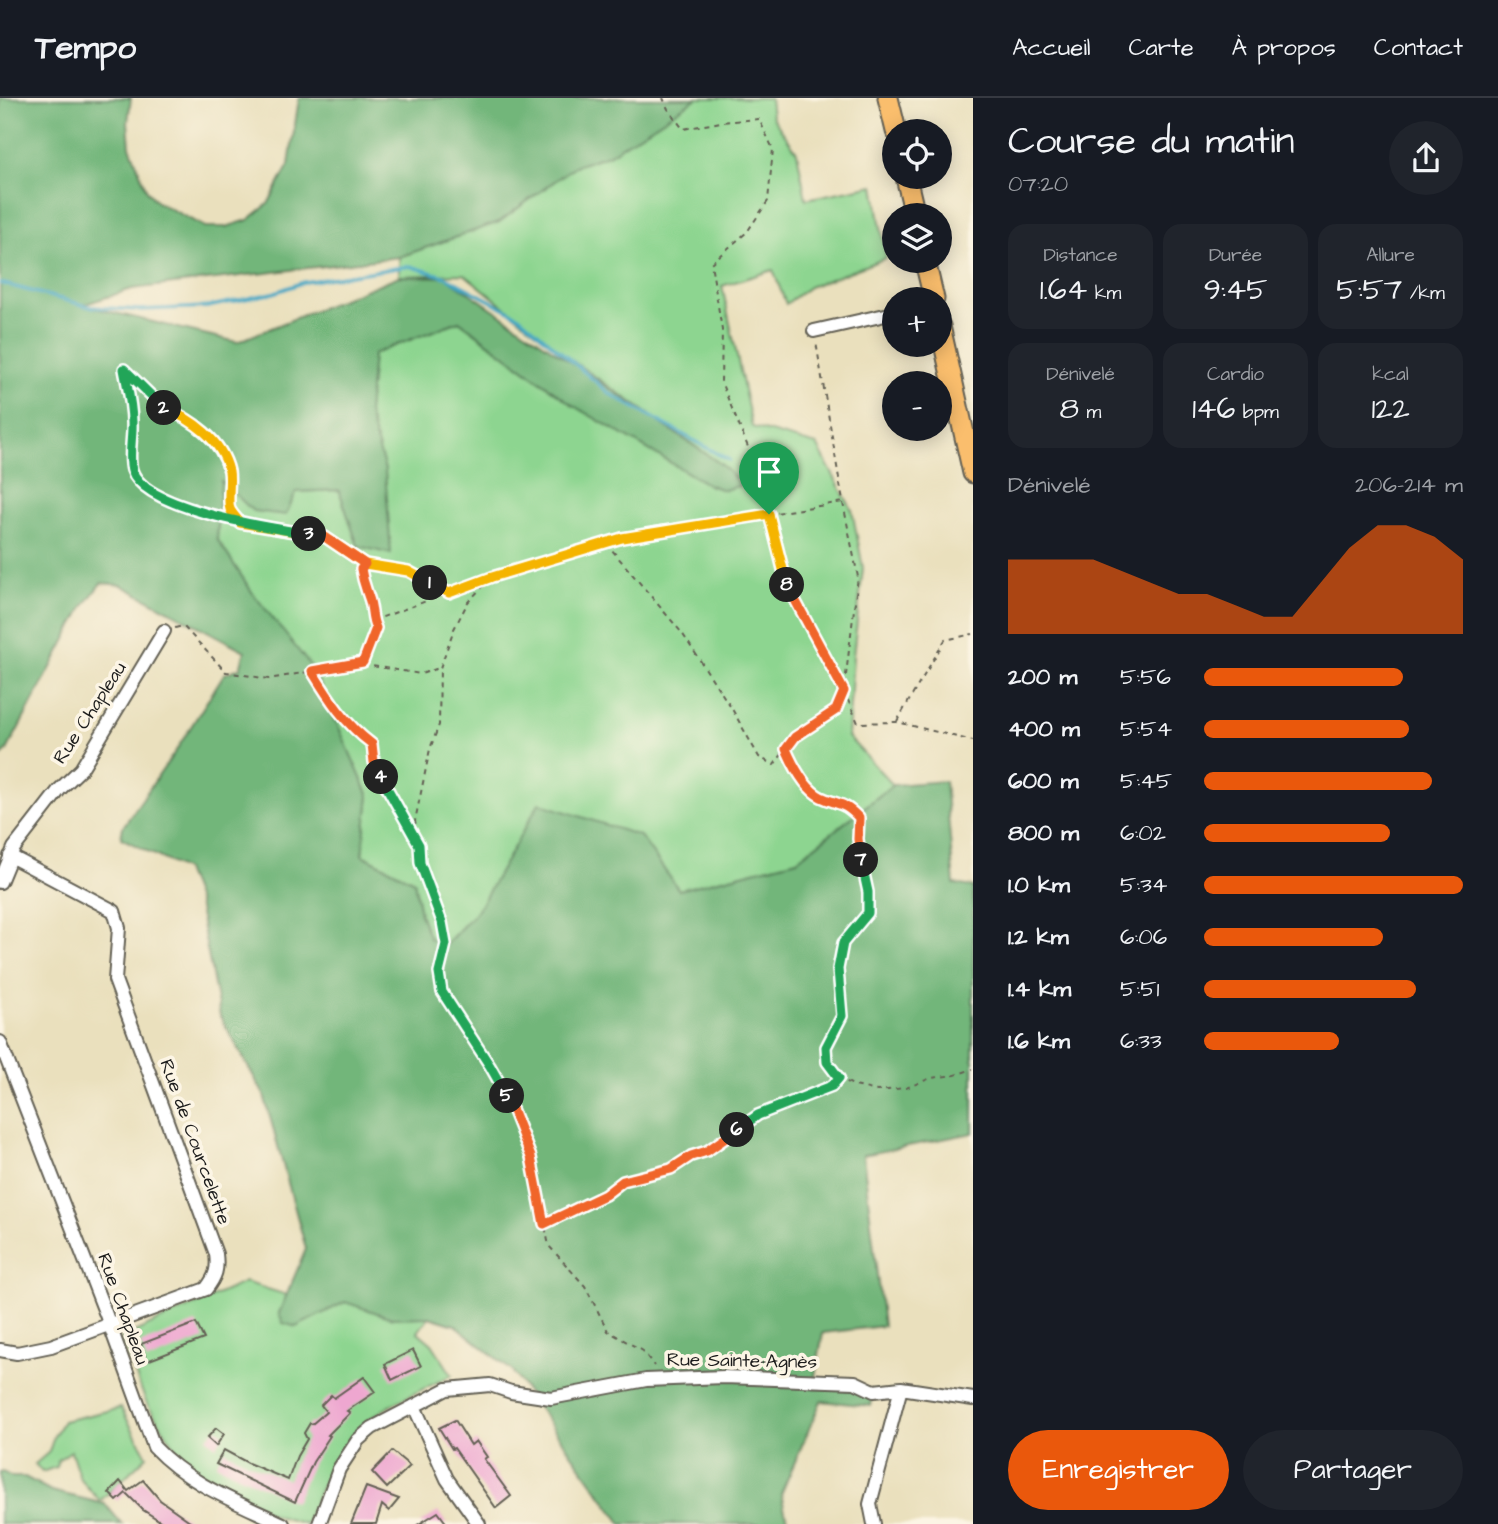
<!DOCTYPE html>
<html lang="fr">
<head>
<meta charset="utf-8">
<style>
  :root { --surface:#171b24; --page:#20242c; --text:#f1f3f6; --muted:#9ea1a6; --line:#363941; --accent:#ea580c }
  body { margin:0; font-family:"Architects Daughter",sans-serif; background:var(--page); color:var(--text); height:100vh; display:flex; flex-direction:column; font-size:26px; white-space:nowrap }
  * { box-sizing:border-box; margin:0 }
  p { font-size:23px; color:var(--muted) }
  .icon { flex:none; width:38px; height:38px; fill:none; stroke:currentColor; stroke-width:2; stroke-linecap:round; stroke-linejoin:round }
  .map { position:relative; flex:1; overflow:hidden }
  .details { display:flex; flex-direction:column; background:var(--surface); width:525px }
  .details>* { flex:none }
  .controls { position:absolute; left:882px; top:21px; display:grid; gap:14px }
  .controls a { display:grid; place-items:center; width:70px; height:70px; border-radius:50%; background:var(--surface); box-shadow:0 4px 18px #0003; font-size:35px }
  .pin { position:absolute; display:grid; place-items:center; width:60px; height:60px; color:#fff; margin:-72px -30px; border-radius:50% 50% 50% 0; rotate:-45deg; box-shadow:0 0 7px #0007 }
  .pin .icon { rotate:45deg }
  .km { position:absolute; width:35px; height:35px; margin:-18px; border-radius:50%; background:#222; color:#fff; font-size:19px; line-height:35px; text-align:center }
  .round { display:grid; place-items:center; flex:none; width:74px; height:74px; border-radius:37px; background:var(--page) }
  .summary { display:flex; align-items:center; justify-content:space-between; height:119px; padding:0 35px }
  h1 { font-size:38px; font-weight:600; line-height:52px }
  .figures { display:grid; grid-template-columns:repeat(3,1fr); gap:10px; height:119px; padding:7px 35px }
  .figures div { display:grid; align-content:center; border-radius:18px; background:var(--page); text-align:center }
  .figures b { font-size:30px; font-weight:600 }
  .figures small { font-size:19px; font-weight:400 }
  .figures p { font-size:19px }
  .chart { height:196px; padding:14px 35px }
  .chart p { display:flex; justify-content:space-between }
  .chart svg { width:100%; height:126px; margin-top:7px; fill:var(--accent); opacity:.7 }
  .button { display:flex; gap:14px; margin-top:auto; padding:14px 35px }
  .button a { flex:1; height:80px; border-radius:42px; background:var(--accent); color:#fff; font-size:28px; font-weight:600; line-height:80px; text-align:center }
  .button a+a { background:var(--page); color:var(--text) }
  ul { padding:0 35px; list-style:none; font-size:23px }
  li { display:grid; grid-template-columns:112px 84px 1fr; align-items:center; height:52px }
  li i { height:18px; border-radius:9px; background:var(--accent) }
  header { display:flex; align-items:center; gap:42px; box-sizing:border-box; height:98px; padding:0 35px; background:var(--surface); border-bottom:2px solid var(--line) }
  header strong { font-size:33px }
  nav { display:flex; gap:38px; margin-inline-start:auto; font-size:24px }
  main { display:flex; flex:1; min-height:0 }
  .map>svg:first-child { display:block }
  .green { fill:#8dd590; stroke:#547856; stroke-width:2 }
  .forest { fill:#72b67a; stroke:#47694b; stroke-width:2 }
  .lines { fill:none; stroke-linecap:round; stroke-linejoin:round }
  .stream { stroke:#44a7c4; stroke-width:3.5 }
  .building { fill:#eea7d0 }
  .street-casing { stroke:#646154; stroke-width:16 }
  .primary-casing { stroke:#646154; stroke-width:23 }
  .path { stroke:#646154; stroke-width:2; stroke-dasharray:5 5; stroke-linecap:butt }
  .street { stroke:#fff; stroke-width:12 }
  .primary { stroke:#fabe6d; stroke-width:19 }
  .split-1-casing { stroke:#fff; stroke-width:14 }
  .split-2-casing { stroke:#fff; stroke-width:14 }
  .split-3-casing { stroke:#fff; stroke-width:14 }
  .split-4-casing { stroke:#fff; stroke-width:14 }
  .split-5-casing { stroke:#fff; stroke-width:14 }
  .split-6-casing { stroke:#fff; stroke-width:14 }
  .split-7-casing { stroke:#fff; stroke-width:14 }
  .split-8-casing { stroke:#fff; stroke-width:14 }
  .split-9-casing { stroke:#fff; stroke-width:14 }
  .split-1 { stroke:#f5b400; stroke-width:9 }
  .split-2 { stroke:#f5b400; stroke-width:9 }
  .split-3 { stroke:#22a559; stroke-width:9 }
  .split-4 { stroke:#f0652b; stroke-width:9 }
  .split-5 { stroke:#22a559; stroke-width:9 }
  .split-6 { stroke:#f0652b; stroke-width:9 }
  .split-7 { stroke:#22a559; stroke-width:9 }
  .split-8 { stroke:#f0652b; stroke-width:9 }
  .split-9 { stroke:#f5b400; stroke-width:9 }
  .labels { text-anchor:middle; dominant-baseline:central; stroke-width:7; stroke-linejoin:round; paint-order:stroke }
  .street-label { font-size:19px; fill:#1c1c1c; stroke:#fcf5e5 }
</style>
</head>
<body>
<header>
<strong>Tempo</strong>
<nav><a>Accueil</a><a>Carte</a><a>À propos</a><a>Contact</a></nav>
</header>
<main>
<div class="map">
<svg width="973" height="1426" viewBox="0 0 973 1426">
  <rect width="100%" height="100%" fill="#fcf5e5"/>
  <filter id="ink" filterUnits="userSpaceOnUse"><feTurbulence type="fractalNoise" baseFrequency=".0143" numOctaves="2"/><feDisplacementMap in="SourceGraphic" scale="14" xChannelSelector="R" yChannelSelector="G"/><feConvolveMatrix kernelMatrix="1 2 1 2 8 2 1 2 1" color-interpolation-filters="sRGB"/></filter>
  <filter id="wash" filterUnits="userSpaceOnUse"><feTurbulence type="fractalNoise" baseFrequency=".00686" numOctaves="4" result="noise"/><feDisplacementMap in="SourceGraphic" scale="28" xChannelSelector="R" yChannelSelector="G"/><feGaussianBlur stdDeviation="1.57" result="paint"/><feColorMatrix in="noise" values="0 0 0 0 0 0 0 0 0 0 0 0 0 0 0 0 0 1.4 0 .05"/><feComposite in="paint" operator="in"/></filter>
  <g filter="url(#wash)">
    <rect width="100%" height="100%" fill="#eae0bd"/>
    <path class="green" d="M 697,0 L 770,0 L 772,19 L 797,54 L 806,101 L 874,87 L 886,160 L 809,189 L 786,206 L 773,172 L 722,188 L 752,329 L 817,347 L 852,412 L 863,470 L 853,558 L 848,639 L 893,687 L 797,762 L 679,792 L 640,738 L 539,706 L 478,812 L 446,846 L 430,841 L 420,816 L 414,783 L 362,757 L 369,698 L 252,494 L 217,441 L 221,382 L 296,394 L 339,392 L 358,448 L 385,372 L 368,315 L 373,256 L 459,223 L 574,308 L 709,387 L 724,392 L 741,386 L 722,367 L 570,261 L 464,176 L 399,178 L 399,159 L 499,124 L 575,68 L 608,57 Z
      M 407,1170 L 455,1227 L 429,1219 L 418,1234 L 432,1246 L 452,1277 C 427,1290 376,1311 358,1331 C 336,1355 317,1395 306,1426 L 273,1417 L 194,1378 L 147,1306 L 121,1240 L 245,1184 L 287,1197 L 279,1215 Z
      M 121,1310 L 147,1358 L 100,1403 L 80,1381 L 71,1353 L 58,1362 L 56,1369 L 42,1374 L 35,1366 L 49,1354 L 54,1338 L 63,1323 Z"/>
    <path class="forest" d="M 0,0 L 131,0 L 128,24 L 130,48 L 147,93 L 157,104 L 205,129 L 226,129 L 248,122 L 268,106 L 289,67 L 299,0 L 697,0 L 608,57 L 575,68 L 499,124 L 399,159 L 132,191 L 82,207 L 237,244 L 399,178 L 446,179 L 722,367 L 742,387 L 724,392 L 709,387 L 574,308 L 459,223 L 373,256 L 368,315 L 385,372 L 391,456 L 358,448 L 339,392 L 296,394 L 286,417 L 253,413 L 221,383 L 217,441 L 252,494 L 313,571 L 369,698 L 362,757 L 414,783 L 420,816 L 430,841 L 446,846 L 478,812 L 539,705 L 640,738 L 679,792 L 797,762 L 893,687 L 945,683 L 954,786 L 973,789 L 973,1035 L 863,1057 L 883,1228 L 823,1235 L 813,1289 L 874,1293 L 871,1308 L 821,1303 L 781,1396 L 788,1426 L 622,1426 L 512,1273 L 455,1227 L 430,1219 L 392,1220 L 345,1204 L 296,1229 L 283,1225 L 279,1215 L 306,1151 L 264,997 L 220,918 L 198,805 L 185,772 L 121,740 L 123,729 L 177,651 L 224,576 L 240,570 L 245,553 L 121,487 L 101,485 L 83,509 L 6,654 L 0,659 Z
      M 3,1374 L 12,1379 L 25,1379 L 51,1393 L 105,1406 L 122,1426 L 0,1426 L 0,1375 Z"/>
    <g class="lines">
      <path class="stream" d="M 0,185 L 91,209 L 139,212 L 207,209 L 273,195 L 304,184 L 410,168 L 446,179 L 519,218 L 610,296 L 729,362"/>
    </g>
    <g id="blocks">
      <path class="building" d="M 196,1225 L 204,1241 L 147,1263 L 141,1246 Z
        M 413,1252 L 421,1268 L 392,1282 L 385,1266 Z
        M 364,1279 L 375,1294 L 347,1313 L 350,1315 L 328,1337 L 330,1338 L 313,1364 L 295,1404 L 216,1366 L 224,1352 L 248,1365 L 288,1382 L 297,1358 L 307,1341 L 304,1335 L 310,1325 L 312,1326 L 326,1314 L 321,1307 L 331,1297 L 334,1300 Z
        M 455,1322 L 471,1347 L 476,1343 L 487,1359 L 484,1361 L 511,1398 L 496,1410 L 454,1350 L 452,1351 L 439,1330 Z
        M 216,1330 L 224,1336 L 216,1348 L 207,1340 Z
        M 392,1353 L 410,1368 L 387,1390 L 372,1374 Z
        M 143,1382 L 160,1402 L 194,1426 L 165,1426 L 143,1412 L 126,1395 L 117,1403 L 109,1395 L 120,1383 L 128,1393 Z
        M 366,1389 L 399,1401 L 389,1413 L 382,1407 L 376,1426 L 351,1426 Z
        M 438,1414 L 447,1426 L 419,1426 Z"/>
    </g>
  </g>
  <g filter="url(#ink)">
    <use href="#blocks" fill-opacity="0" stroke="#646154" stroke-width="2"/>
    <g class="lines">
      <defs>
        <path id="street" d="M 814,233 L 894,215
          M 0,784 L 14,750 L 59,692 L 81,671 L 164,533
          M 0,944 L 105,1214 L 154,1349 C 190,1387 237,1404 283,1426
          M 0,1252 L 17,1255 L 51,1248 L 206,1191 C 216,1178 218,1171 216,1156 L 115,882 L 119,830 L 114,813 L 10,758
          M 414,1308 L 447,1381 L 479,1426
          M 319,1426 L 339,1371 L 358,1342 L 372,1330 L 447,1291 L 490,1287 L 511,1294 L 551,1300 L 646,1282 L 724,1279 L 855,1284 L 874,1293 L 901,1290 L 973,1301
          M 874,1426 L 870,1406 L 901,1290"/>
        <path id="primary" d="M 888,0 L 896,33
          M 906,79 L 915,117
          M 925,163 L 934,201
          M 940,228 L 973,375"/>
      </defs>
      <use href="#street" class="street-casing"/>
      <use href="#primary" class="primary-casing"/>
      <path class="path" d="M 124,271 L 132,321 L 132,372 L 140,385 L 185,410 L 227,422 L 325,439 L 365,466 L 408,473 L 448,494
        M 125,272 L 162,310 L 184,317 L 207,336 L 229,371 L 230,411 L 240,424
        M 843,405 L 858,479 L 844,593 L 858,625 L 897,624 L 973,643
        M 606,445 L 682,535 L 732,611 L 759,659 L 774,667 L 795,639 L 836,612 L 844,593 L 789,493 L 769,416 L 748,349 L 721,284 L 722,232 L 711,165 L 747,134 L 768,103 L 773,51 L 759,21 L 721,24 L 683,31 L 668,11 L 663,0
        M 365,466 L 361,471 C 363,482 365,489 369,500 C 372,510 370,520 376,529
        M 175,530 L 183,528 L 226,574 L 269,581 L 363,564 L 380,520 L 492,479 L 622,440 L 843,404 L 816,244
        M 364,565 L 366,567 L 421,576 L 439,570
        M 312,574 C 329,602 345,627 372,646 L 374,664 L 407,729 L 419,747 L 420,765 L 442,824 L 446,846 L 439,875 L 441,893 L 490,968 L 513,1009 L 531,1059 L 549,1148 L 585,1188 L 608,1233 L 643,1253 L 654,1268
        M 897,623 L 945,542 L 973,536
        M 786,652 C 793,667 804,689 819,698 C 837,709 842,702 858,720 L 858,741 L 868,794 L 868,815 L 843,845 L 838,871 L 842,918 L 826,949 L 827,964 L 839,980 L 855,988 L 877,993 L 906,990 L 931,980 L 955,977 L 973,971
        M 418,746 L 415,723 L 430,651 L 439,627 L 440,570 L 454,531 L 468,504 L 491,480
        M 546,1126 L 605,1097 L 623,1083 L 671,1071 L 691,1058 L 707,1053 L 758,1017 L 832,988 L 838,981"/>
      <use href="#street" class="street"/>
      <use href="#primary" class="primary"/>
    </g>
  </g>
  <g class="lines" filter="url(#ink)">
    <defs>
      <path id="split-1" d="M 430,485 L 449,495 L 492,479 L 622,440 L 769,416"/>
      <path id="split-2" d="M 164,310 C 192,321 222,342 229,373 C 231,384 227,402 230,411 C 232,416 238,421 240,425 L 325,439 L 365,466 L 408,473 L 430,485"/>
      <path id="split-3" d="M 164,310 L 124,271 C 127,288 132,306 132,324 C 133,338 128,358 132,372 C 144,412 272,430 309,436"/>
      <path id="split-4" d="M 309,436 L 325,439 L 365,466 L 361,471 C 363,484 365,488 369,500 C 373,511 371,520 376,530 L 363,564 L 312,573 C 329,601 345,626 372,646 L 374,664 L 381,679"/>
      <path id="split-5" d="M 381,679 L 419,747 L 420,765 L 442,824 L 446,846 L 439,875 L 442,894 L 490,968 L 507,998"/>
      <path id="split-6" d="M 507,998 L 531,1059 L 544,1126 L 605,1097 L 623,1083 L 671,1071 L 691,1058 L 707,1053 L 737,1032"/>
      <path id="split-7" d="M 737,1032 L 758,1017 L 832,988 L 839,980 L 827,964 L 826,949 L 842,918 L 838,871 L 843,845 L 868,815 L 868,794 L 861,762"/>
      <path id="split-8" d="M 787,487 L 844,593 L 836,612 L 795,639 L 786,651 C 793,667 805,691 821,699 C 840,708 843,703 859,720 L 858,741 L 861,762"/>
      <path id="split-9" d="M 769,416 L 787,487"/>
    </defs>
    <use href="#split-1" class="split-1-casing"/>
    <use href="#split-2" class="split-2-casing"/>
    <use href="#split-3" class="split-3-casing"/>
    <use href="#split-4" class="split-4-casing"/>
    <use href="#split-5" class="split-5-casing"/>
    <use href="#split-6" class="split-6-casing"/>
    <use href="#split-7" class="split-7-casing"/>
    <use href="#split-8" class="split-8-casing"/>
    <use href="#split-9" class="split-9-casing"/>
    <use href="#split-1" class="split-1"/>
    <use href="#split-2" class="split-2"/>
    <use href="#split-3" class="split-3"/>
    <use href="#split-4" class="split-4"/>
    <use href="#split-5" class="split-5"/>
    <use href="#split-6" class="split-6"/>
    <use href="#split-7" class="split-7"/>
    <use href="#split-8" class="split-8"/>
    <use href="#split-9" class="split-9"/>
  </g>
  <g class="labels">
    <g class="street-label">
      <text transform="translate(90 615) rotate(-57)">Rue Chapleau</text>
      <text transform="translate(195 1044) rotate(70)">Rue de Courcelette</text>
      <text transform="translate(123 1211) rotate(70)">Rue Chapleau</text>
      <text transform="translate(742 1263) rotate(1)">Rue Sainte-Agnès</text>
    </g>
  </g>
</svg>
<div class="controls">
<a><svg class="icon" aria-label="locate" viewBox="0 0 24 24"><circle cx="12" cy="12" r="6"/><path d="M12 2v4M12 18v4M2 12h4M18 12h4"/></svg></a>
<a><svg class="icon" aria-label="layers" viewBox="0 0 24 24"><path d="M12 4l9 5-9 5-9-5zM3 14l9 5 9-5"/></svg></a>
<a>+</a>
<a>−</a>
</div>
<div class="pin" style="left:769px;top:416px;background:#1e9e55"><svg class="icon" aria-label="arrive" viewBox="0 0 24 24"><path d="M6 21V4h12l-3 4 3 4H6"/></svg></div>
<b class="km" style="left:430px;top:485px">1</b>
<b class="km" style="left:164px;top:310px">2</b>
<b class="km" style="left:309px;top:436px">3</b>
<b class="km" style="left:381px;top:679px">4</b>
<b class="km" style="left:507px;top:998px">5</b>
<b class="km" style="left:737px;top:1032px">6</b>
<b class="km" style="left:861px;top:762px">7</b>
<b class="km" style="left:787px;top:487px">8</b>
</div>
<section class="details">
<div class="summary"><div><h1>Course du matin</h1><p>07:20</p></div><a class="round"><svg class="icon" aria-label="share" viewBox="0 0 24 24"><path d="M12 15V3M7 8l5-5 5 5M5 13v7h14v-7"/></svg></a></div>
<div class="figures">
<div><p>Distance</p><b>1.64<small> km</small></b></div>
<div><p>Durée</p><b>9:45</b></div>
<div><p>Allure</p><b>5:57<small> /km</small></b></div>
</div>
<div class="figures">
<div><p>Dénivelé</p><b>8<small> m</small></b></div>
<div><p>Cardio</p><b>146<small> bpm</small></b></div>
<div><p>kcal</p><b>122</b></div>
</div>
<div class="chart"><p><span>Dénivelé</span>206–214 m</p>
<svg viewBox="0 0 160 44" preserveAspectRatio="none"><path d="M0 44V18L10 18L20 18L30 18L40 22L50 26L60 30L70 30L80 34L90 38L100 38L110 26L120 14L130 6L140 6L150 10L160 18V44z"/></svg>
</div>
<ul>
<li><b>200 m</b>5:56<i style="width:77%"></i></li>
<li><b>400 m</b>5:54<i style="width:79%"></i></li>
<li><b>600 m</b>5:45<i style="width:88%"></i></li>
<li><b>800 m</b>6:02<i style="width:72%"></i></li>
<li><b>1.0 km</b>5:34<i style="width:100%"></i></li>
<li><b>1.2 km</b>6:06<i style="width:69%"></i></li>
<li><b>1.4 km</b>5:51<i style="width:82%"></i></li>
<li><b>1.6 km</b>6:33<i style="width:52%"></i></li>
</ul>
<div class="button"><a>Enregistrer</a><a>Partager</a></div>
</section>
</main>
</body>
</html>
